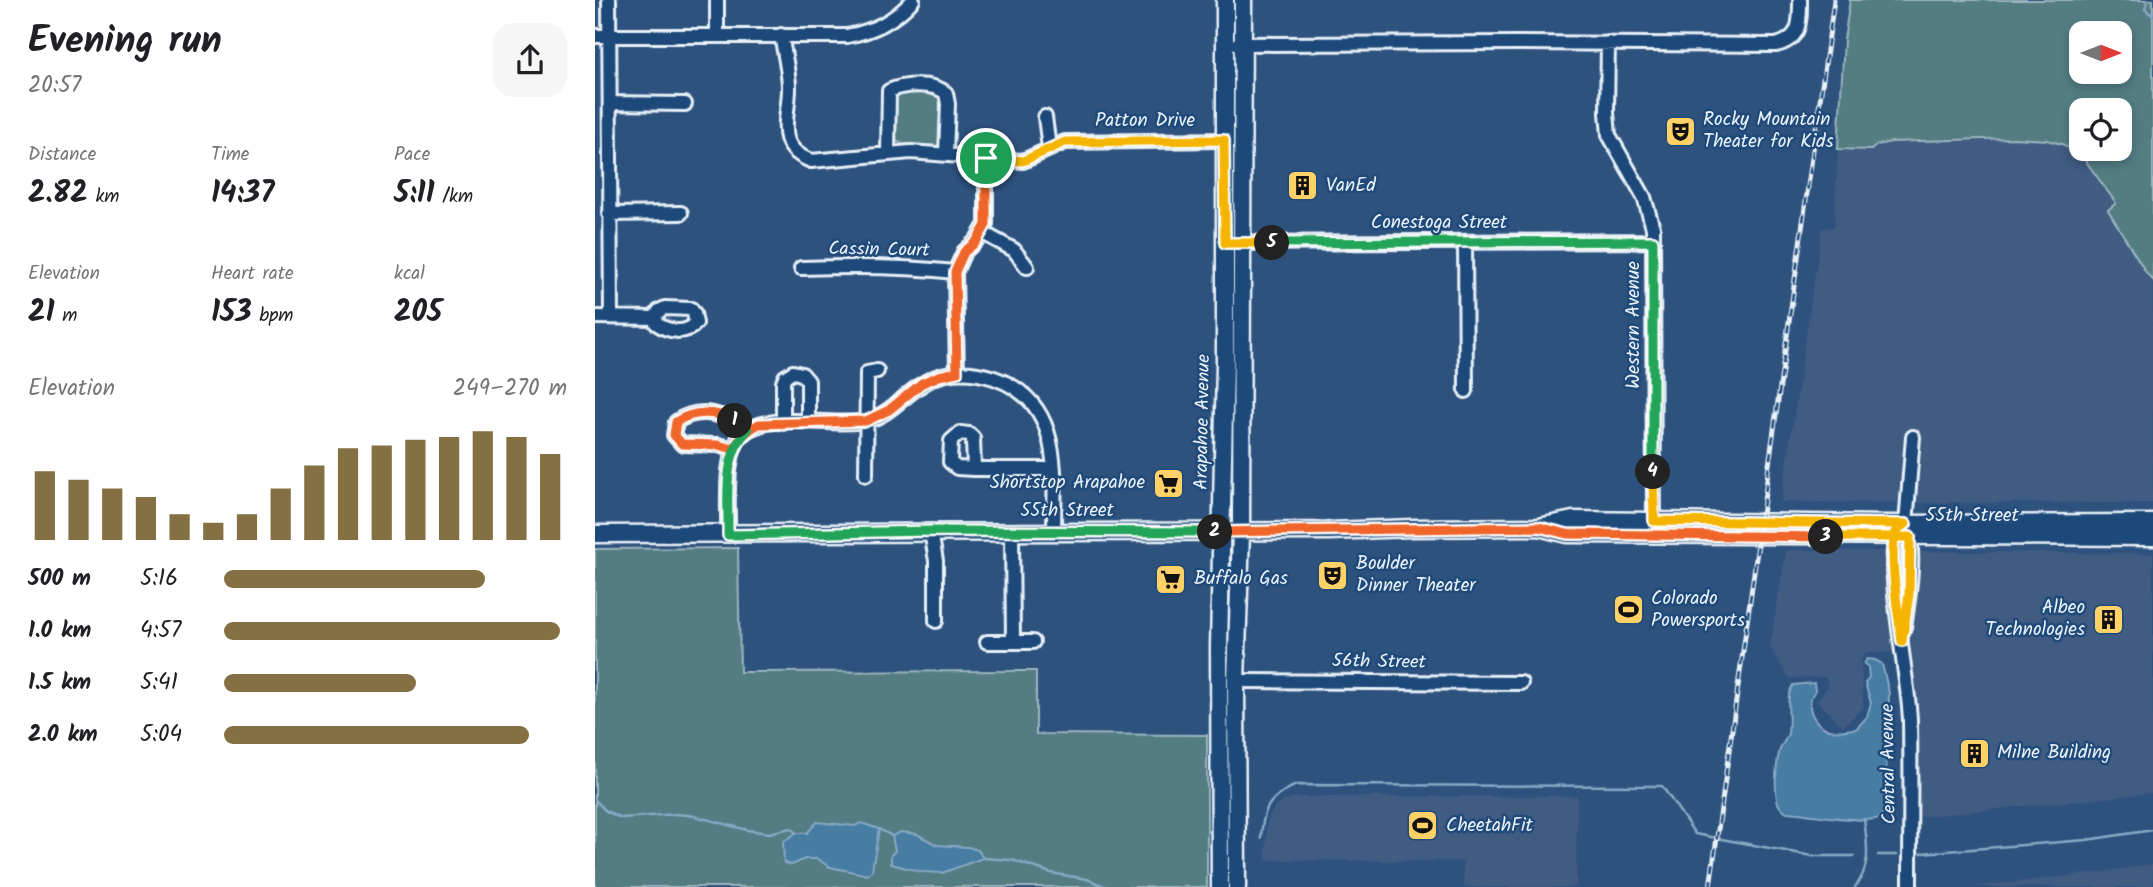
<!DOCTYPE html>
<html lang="en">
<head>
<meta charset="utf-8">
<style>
  :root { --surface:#fff; --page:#f6f6f6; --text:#202124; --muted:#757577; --accent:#847042 }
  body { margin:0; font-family:Kalam,sans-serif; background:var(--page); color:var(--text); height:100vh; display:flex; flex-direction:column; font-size:26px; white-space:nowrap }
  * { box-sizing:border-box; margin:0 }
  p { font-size:23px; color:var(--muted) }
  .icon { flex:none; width:38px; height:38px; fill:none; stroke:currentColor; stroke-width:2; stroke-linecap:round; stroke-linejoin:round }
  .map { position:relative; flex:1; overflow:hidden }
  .drawer { display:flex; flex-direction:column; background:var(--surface); width:595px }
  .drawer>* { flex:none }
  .needle { width:46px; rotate:90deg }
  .controls { position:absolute; left:1474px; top:21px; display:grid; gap:14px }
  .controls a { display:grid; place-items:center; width:63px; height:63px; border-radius:14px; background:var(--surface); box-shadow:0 4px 10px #0003; font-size:35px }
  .pin { position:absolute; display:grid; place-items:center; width:60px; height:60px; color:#fff; margin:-30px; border:4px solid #fff; border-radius:50%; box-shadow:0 2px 7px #0007 }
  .km { position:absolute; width:35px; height:35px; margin:-18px; border-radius:50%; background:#222; color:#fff; font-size:19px; line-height:35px; text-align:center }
  .round { display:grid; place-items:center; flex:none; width:74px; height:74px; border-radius:21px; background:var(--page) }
  .summary { display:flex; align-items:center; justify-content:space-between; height:119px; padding:0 28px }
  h1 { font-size:38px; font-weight:700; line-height:52px }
  .stats { display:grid; grid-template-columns:repeat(3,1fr); gap:10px; height:119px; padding:7px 28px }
  .stats div { display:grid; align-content:center }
  .stats b { font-size:30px; font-weight:700 }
  .stats small { font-size:19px; font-weight:400 }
  .stats p { font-size:19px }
  .chart { height:196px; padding:14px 28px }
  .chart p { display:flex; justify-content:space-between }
  .chart svg { width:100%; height:126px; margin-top:7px; stroke:var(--accent); stroke-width:6 }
  ul { padding:0 28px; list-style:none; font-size:23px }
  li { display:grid; grid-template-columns:112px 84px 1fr; align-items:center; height:52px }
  li i { height:18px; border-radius:9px; background:var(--accent) }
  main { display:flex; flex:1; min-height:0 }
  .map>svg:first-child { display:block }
  .built { fill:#415c83 }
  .green { fill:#527b83; stroke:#9db6be; stroke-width:2; fill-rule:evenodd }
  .water { fill:#467ba3; stroke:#87aac5; stroke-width:2 }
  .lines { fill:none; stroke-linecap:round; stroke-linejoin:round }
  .stream { stroke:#87aac5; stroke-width:2.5 }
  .minor-casing { stroke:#e8f1f8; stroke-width:18 }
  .major-casing { stroke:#e8f1f8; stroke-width:21 }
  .minor { stroke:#1f4a7a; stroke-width:12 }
  .major { stroke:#1f4a7a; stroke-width:16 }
  .rail-casing { stroke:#e8f1f8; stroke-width:5 }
  .rail { stroke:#1f4a7a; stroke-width:2.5; stroke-dasharray:8; stroke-linecap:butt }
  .split-1-casing { stroke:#fff; stroke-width:14 }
  .split-2-casing { stroke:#fff; stroke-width:14 }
  .split-3-casing { stroke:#fff; stroke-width:14 }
  .split-4-casing { stroke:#fff; stroke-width:14 }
  .split-5-casing { stroke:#fff; stroke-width:14 }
  .split-6-casing { stroke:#fff; stroke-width:14 }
  .split-1 { stroke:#f0652b; stroke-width:9 }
  .split-2 { stroke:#22a559; stroke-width:9 }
  .split-3 { stroke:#f0652b; stroke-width:9 }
  .split-4 { stroke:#f5b400; stroke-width:9 }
  .split-5 { stroke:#22a559; stroke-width:9 }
  .split-6 { stroke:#f5b400; stroke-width:9 }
  .labels { text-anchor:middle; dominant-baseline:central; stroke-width:5; stroke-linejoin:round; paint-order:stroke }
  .poi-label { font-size:19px; fill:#e8f1f8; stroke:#1f4a7a; text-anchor:start }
  .street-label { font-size:19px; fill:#e8f1f8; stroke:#1f4a7a }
</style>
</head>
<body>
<main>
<section class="drawer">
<div class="summary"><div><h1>Evening run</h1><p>20:57</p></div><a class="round"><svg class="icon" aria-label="share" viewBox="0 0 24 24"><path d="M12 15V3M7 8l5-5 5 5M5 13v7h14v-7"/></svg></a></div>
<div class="stats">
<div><p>Distance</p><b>2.82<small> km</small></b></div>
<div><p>Time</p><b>14:37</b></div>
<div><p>Pace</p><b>5:11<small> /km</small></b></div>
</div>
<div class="stats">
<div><p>Elevation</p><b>21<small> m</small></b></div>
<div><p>Heart rate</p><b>153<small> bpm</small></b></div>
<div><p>kcal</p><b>205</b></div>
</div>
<div class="chart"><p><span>Elevation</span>249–270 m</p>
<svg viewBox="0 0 160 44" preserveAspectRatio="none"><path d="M5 44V20M15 44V23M25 44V26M35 44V29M45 44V35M55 44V38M65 44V35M75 44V26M85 44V18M95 44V12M105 44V11M115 44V9M125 44V8M135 44V6M145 44V8M155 44V14"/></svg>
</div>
<ul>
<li><b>500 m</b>5:16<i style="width:76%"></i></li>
<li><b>1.0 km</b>4:57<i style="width:98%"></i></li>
<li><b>1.5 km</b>5:41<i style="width:56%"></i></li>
<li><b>2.0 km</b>5:04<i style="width:89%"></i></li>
</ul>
</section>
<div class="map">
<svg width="1558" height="887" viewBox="0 0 1558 887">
  <rect width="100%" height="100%" fill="#2e527e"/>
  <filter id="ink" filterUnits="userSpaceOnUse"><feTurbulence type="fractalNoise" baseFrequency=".0143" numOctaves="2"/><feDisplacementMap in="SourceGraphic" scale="14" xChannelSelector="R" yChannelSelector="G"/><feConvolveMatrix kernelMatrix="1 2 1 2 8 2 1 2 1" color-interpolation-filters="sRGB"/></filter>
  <g filter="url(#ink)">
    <path class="built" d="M 1419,138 L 1452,140 L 1467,144 L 1487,156 L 1521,204 L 1513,210 L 1552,274 L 1558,280 L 1558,503 L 1186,502 L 1227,228 L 1239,227 L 1243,149 L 1276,150 L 1282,145 L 1296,142 Z
      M 1191,550 L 1558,554 L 1558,793 L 1323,817 L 1323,707 L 1316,652 L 1271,653 L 1266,661 L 1268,708 L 1248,726 L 1222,701 L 1234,685 L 1230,677 L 1194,678 L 1175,647 Z
      M 982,796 L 981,887 L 869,887 L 868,861 L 671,860 L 672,824 L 675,815 L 680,807 L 689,801 L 701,797 Z
      M 1558,864 L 1558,887 L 1377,887 L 1507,872 Z"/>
    <path class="green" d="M 1255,0 L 1558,0 L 1558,280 L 1552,274 L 1513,210 L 1521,203 L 1487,156 L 1467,144 L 1452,140 L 1419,138 L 1296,142 L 1282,145 L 1276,150 L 1243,149 L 1249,40 ZM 1486,33 L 1524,33 L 1524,72 L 1486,72 ZM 1486,110 L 1524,110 L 1524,149 L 1486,149 Z
      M 307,91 L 341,93 L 347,97 L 348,146 L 307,144 L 299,140 L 298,99 Z
      M 143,548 L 145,672 L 441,671 L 441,734 L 612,735 L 612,887 L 0,887 L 0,549 Z"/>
    <path class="water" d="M 1272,659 L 1280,660 L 1287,664 L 1294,693 L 1290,808 C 1289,811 1288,816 1284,818 C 1274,824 1209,813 1192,812 L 1185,807 C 1178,796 1181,766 1184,753 C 1185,746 1191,741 1193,733 C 1196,717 1189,700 1198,685 L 1219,683 L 1220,691 C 1209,705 1217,722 1232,729 C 1241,733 1251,729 1261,729 L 1272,717 L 1276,703 L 1270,683 L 1274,677 L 1273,666 L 1269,664 Z
      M 222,822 L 260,826 L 266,823 L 284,829 L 277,870 L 273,875 L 235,867 L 222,859 L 210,859 L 197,865 L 189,863 L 188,842 L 201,833 L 212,833 Z
      M 306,832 L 322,834 L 342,845 L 373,847 L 383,850 L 388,858 L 347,873 L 327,872 L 296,864 L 296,855 L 300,851 L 297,836 Z"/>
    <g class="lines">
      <path class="stream" d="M 1553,0 L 1550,9 L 1558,16
        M 0,800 L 11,811 L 26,818 L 83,814 L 100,816 L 152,830 L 174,833 L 196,828 L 201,833
        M 284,829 L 297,836
        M 666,838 C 668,808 673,798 701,785 L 1067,786 L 1100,834 L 1217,856 L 1259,856
        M 1326,853 L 1491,840 L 1558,830
        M 1283,855 L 1302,855
        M 388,858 L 417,860 L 456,873 L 492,879 L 512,887
        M 1260,887 C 1277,866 1272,844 1269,819"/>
      <defs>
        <path id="minor" d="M 14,0 L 16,316
          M 122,0 L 122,36
          M 186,35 C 189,52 193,68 194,85 C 195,116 177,146 216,161 L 316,152 L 428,161 L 470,142 L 629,140
          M 0,36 L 252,36 C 279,31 299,21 318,0
          M 1013,43 L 1012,113 L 1014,135 L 1049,197 L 1058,228 L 1059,529
          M 642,44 L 924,43 L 1181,45 C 1206,39 1205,22 1205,0
          M 15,103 L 90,104
          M 450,117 L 454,148
          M 293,152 L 294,91 C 309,84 337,82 351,93 L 353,104 L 351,153
          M 14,214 L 86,213
          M 388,233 L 419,250 L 432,267
          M 870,242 L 871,391
          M 630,243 L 1058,241
          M 206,268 C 258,266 308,266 360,272
          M 70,308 L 96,309 L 99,313 L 101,323 C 91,335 73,332 61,323 L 60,318 L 64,311 Z
          M 0,317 L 60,318
          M 362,372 L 360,272 L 369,252 L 381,241 L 391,224 L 391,158
          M 188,423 L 188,382 L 190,377 L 198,372 L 207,374 L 213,381 L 213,422
          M 365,433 L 374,434 L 378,438 L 379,469 L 362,468 L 355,462 L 356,441 Z
          M 138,449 L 123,445 L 87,444 L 79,435 L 81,422 C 105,405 132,415 153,430
          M 379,469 L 459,469
          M 271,475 L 272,373 L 282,371
          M 1303,530 C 1288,563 1314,678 1315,721 C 1316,776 1315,832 1315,887
          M 336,531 L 341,561 L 341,621
          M 417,533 L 418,642
          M 133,535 C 134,509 128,456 146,436 C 171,409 235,428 270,421 C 298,415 314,387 341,377 C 360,370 380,372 399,378 C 469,402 459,474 459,533
          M 1309,628 C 1313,601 1322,548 1311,524 L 1318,437
          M 392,642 L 438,642
          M 641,681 L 926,683"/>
        <path id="major" d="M 944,527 L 972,534 L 1558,537
          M 0,534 L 734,531 L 818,528 L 944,527 L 978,520 L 1292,524 L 1558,523
          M 625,887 L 624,647 L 630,364 L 630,0
          M 642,887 L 641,681 L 646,532 L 648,0"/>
      </defs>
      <use href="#minor" class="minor-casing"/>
      <use href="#major" class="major-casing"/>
      <use href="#minor" class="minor"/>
      <use href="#major" class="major"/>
      <defs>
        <path id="rail" d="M 1115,887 L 1239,0"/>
      </defs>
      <use href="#rail" class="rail-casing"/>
      <use href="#rail" class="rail"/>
    </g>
  </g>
  <g class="lines" filter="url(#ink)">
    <defs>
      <path id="split-1" d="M 140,421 C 123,411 98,410 81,422 L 79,435 L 87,444 L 123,445 L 138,449 C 145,437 152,430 164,424 L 271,421 L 294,410 L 327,383 L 344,376 L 362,372 L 360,272 L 369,252 L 381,242 L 391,225 L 391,158"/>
      <path id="split-2" d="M 140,421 L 153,430 C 126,456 134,501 133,535 L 336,531 L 620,532"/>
      <path id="split-3" d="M 620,532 L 944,527 L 972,534 L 1231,537"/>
      <path id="split-4" d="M 1058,472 L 1059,521 L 1311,524 C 1307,526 1305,527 1302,530 C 1292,547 1304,620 1307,641 L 1314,594 L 1315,537 L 1231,537"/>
      <path id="split-5" d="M 677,243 L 1058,241 L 1058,472"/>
      <path id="split-6" d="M 391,158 L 428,161 L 470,142 L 629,140 L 630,243 L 677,243"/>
    </defs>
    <use href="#split-1" class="split-1-casing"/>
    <use href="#split-2" class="split-2-casing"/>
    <use href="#split-3" class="split-3-casing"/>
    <use href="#split-4" class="split-4-casing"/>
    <use href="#split-5" class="split-5-casing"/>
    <use href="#split-6" class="split-6-casing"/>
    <use href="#split-1" class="split-1"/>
    <use href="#split-2" class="split-2"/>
    <use href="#split-3" class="split-3"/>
    <use href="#split-4" class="split-4"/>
    <use href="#split-5" class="split-5"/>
    <use href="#split-6" class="split-6"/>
  </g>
  <defs>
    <symbol id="theatre-square" viewBox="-11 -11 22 22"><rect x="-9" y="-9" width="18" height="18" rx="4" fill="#ffd166" stroke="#1f4a7a"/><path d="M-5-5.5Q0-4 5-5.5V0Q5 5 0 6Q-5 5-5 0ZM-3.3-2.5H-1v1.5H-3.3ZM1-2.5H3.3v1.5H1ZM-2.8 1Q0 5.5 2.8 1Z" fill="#111"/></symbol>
    <symbol id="building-square" viewBox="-11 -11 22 22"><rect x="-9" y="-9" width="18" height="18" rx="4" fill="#ffd166" stroke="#1f4a7a"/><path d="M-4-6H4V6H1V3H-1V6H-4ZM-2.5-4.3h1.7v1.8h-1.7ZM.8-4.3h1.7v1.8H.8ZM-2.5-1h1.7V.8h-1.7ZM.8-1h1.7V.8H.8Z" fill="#111"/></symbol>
    <symbol id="supermarket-square" viewBox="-11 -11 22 22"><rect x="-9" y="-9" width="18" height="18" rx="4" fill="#ffd166" stroke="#1f4a7a"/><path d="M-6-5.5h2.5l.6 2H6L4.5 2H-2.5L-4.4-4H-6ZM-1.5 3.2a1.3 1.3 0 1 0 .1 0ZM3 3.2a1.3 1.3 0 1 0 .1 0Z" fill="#111"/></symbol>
    <symbol id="stadium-square" viewBox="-11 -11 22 22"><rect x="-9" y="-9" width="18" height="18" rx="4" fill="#ffd166" stroke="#1f4a7a"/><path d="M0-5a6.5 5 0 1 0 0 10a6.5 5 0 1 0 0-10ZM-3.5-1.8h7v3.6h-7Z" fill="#111"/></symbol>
  </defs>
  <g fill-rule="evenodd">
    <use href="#theatre-square" x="1068" y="114" width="35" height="35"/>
    <use href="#building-square" x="690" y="168" width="35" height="35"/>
    <use href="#supermarket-square" x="556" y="466" width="35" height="35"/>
    <use href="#theatre-square" x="720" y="558" width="35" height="35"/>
    <use href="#supermarket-square" x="558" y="562" width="35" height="35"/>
    <use href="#stadium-square" x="1016" y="592" width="35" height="35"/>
    <use href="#building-square" x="1496" y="602" width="35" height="35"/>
    <use href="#building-square" x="1362" y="736" width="35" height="35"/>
    <use href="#stadium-square" x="810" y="808" width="35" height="35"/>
  </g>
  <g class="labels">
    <g class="poi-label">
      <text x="1108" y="120">Rocky Mountain<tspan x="1108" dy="22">Theater for Kids</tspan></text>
      <text x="731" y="186">VanEd</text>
      <text x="550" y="483" text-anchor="end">Shortstop Arapahoe</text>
      <text x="761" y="564">Boulder<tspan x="761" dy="22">Dinner Theater</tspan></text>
      <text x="599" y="579">Buffalo Gas</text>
      <text x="1056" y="599">Colorado<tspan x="1056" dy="22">Powersports</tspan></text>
      <text x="1490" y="608" text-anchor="end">Albeo<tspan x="1490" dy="22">Technologies</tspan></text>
      <text x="1402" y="753">Milne Building</text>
      <text x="851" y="826">CheetahFit</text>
    </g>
    <g class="street-label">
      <text x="550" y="121">Patton Drive</text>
      <text x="844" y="223">Conestoga Street</text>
      <text transform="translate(284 250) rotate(1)">Cassin Court</text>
      <text transform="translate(1039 325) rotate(-90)">Western Avenue</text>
      <text transform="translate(608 422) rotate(-89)">Arapahoe Avenue</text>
      <text x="472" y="511">55th Street</text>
      <text x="1377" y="516">55th Street</text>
      <text transform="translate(784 662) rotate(1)">56th Street</text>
      <text transform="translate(1294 764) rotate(-91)">Central Avenue</text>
    </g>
  </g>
</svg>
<div class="controls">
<a><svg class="needle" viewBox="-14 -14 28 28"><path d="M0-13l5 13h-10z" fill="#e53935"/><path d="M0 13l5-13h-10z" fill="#757577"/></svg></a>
<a><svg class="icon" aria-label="locate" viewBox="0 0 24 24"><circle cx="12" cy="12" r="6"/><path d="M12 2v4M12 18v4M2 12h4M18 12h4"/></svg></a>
</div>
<div class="pin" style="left:391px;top:158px;background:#1e9e55"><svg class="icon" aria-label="arrive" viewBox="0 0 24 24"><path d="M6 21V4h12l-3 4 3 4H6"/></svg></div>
<b class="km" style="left:140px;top:421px">1</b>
<b class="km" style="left:620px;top:532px">2</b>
<b class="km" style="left:1231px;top:537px">3</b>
<b class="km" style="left:1058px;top:472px">4</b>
<b class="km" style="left:677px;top:243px">5</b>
</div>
</main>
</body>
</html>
